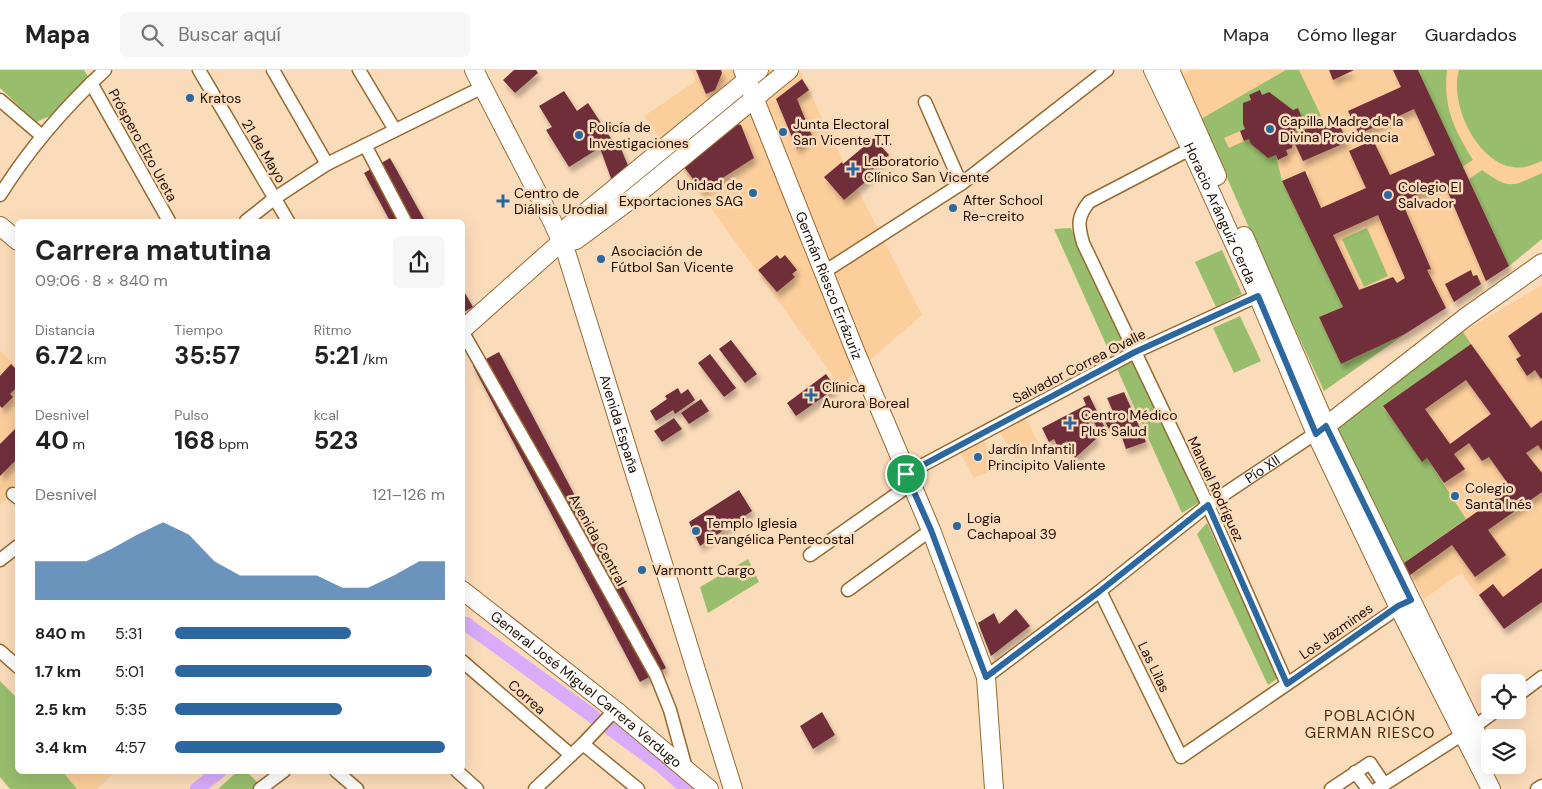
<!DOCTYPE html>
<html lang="es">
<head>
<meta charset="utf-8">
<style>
  :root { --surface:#fff; --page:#f6f6f6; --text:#222; --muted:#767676; --line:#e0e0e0; --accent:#2c679f }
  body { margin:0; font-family:"DM Sans",sans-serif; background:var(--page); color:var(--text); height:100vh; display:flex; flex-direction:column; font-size:19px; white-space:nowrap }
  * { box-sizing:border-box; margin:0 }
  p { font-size:16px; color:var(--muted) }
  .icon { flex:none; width:28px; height:28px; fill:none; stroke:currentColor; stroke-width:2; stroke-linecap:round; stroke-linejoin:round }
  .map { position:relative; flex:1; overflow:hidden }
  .panel { position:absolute; left:15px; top:149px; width:450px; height:555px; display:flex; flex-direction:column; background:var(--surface); border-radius:8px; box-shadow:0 5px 20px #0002 }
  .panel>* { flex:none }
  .tools { position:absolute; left:1481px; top:604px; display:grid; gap:10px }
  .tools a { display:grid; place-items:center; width:45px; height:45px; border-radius:8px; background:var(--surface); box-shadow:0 5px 20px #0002; font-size:25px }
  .pin { position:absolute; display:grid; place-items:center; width:42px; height:42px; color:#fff; margin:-21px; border:2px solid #fff; border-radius:50%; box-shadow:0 1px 5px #0007 }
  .round { display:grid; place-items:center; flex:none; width:52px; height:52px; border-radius:8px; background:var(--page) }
  .headline { display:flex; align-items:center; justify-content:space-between; height:85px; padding:0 20px }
  h1 { font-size:28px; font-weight:700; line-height:38px }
  .figures { display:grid; grid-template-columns:repeat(3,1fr); gap:8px; height:85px; padding:5px 20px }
  .figures div { display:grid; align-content:center }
  .figures b { font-size:25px; font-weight:700 }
  .figures small { font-size:14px; font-weight:400 }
  .figures p { font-size:14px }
  .chart { height:140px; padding:10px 20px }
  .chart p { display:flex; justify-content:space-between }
  .chart svg { width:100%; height:90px; margin-top:5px; fill:var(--accent); opacity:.7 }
  ul { padding:0 20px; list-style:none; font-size:16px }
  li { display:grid; grid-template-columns:80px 60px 1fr; align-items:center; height:38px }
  li i { height:12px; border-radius:6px; background:var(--accent) }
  header { display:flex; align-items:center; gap:30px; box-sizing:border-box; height:70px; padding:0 25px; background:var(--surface); border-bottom:1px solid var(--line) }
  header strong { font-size:24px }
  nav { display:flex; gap:28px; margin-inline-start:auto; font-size:18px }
  .search { width:350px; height:45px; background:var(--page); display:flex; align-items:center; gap:12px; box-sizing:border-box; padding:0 18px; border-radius:8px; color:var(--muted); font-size:19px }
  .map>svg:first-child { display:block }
  .built { fill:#fcce9b }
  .green { fill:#98be6d }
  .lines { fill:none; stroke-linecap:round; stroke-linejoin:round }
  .canal { stroke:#d8acfa; stroke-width:14 }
  .building { fill:#6f2d3b; fill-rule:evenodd; filter:url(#shadow) }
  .street-casing { stroke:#97692f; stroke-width:15 }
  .secondary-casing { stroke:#97692f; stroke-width:20 }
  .street { stroke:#fff; stroke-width:12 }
  .secondary { stroke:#fff; stroke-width:18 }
  .route-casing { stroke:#fff; stroke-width:10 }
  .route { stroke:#2c679f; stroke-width:6 }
  .poi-dot { fill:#2c679f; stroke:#fbdcba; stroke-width:2 }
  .labels { text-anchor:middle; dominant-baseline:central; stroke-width:5; stroke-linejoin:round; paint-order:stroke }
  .poi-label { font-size:14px; fill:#1e0c00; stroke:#fbdcba; text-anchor:start }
  .street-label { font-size:14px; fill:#1e0c00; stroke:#fbdcba }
  .neighbourhood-label { font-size:15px; letter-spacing:1px; fill:#442c0d; stroke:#fbdcba }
</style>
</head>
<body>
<header>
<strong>Mapa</strong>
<div class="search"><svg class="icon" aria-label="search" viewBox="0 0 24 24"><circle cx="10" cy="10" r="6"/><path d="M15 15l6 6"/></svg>Buscar aquí</div>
<nav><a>Mapa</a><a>Cómo llegar</a><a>Guardados</a></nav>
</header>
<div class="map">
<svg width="1542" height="719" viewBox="0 0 1542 719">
  <defs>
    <filter id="shadow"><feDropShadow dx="3" dy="5.5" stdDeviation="2.5" flood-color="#0004"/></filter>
  </defs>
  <rect width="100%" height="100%" fill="#fbdcba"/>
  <path class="built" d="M 692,0 L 800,0 L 828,61 L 922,245 L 840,316 L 644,46 L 696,11 Z
    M 1189,0 L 1542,0 L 1542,169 L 1509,196 L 1405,264 L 1324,321 L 1201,49 L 1183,5 Z
    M 1542,215 L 1542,532 L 1504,559 L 1461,503 L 1424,529 L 1333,360 L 1463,262 Z
    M 0,281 L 18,298 L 17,420 L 0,434 Z
    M 1023,342 L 1041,378 L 1016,389 L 996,356 Z
    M 981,364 L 998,398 L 974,408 L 957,377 Z
    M 62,701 L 115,701 L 98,719 L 77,719 Z"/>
  <path class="green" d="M 0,0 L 84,0 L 89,8 L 55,44 L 36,52 L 0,18 Z
    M 1286,0 L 1299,0 L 1323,50 L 1295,64 L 1298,38 L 1293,40 L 1269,23 L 1262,25 L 1260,21 L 1249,25 L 1251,30 L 1243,34 L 1243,54 L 1245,59 L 1224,68 L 1229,78 L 1249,69 L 1276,85 L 1282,111 L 1343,237 L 1319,247 L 1341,294 L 1405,264 L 1324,321 L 1265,194 L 1201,49 Z
    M 1418,0 L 1447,0 C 1443,37 1454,59 1473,90 L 1462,97 Z
    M 1459,0 L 1542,0 L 1542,91 C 1533,95 1523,99 1512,97 C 1476,91 1449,33 1459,0 Z
    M 1482,100 C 1511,120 1511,117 1542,103 L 1542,169 L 1509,196 L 1469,109 Z
    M 1071,158 L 1096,214 L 1201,431 L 1182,443 L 1054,159 Z
    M 1367,158 L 1388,206 L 1364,217 L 1342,169 Z
    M 1222,180 L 1242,224 L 1216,237 L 1195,192 Z
    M 1240,246 L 1261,291 L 1234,303 L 1213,258 Z
    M 1463,262 L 1471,274 L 1383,337 L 1422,391 L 1427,388 L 1466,449 L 1404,493 L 1333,360 Z
    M 1207,453 L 1278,608 L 1268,615 L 1197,464 Z
    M 748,489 L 759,512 L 708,543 L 700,517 Z
    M 0,611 L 17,628 L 18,701 L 62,701 L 77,719 L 10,719 L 0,707 Z
    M 238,701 L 246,701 L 262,717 L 260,719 L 218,719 Z"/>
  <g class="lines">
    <path class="canal" d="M 466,554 L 594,647
      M 611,659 L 660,695 L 687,719
      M 197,719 L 220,701"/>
  </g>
  <path class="building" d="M 514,0 L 536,0 L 538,3 L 515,23 L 503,10 Z
    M 696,0 L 721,0 L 722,3 L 715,20 L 706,24 Z
    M 1329,0 L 1354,0 L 1333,10 Z
    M 1393,0 L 1418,0 L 1509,196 L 1486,211 L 1444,113 L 1402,132 L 1431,199 L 1427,200 L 1446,238 L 1405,264 L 1341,294 L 1319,247 L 1343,237 L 1282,111 L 1305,101 L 1321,138 L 1366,118 L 1349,81 L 1373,70 L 1390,105 L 1435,85 L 1414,39 L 1359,64 L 1348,41 L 1401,17 ZM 1378,145 L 1405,208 L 1397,213 L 1393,207 L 1359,220 L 1333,165 Z
    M 802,9 L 809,20 L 797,29 L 812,66 L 797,79 L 776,29 Z
    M 1260,20 L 1262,25 L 1269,22 L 1293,40 L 1298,38 L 1302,48 L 1297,50 L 1292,78 L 1286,80 L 1288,85 L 1278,90 L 1276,85 L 1268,88 L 1251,74 L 1249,69 L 1244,71 L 1240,61 L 1245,59 L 1243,54 L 1243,33 L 1251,30 L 1249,25 Z
    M 564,21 L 577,41 L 588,33 L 612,70 L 569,97 L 546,60 L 552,57 L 539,36 Z
    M 1323,50 L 1326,57 L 1338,51 L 1347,72 L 1303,91 L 1295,74 L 1298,63 Z
    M 733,53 L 741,55 L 754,88 L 702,121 L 681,93 Z
    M 874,68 L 889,85 L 867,104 L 870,108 L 844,130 L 824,107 L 842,92 L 843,94 Z
    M 617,69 L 629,98 L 612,111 L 600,78 Z
    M 390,88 L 425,151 L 390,151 L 364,103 Z
    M 777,185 L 780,189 L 785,185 L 797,200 L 792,204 L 795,207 L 777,222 L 758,200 Z
    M 1471,200 L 1473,206 L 1477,205 L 1481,214 L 1454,232 L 1445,214 Z
    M 462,218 L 473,237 L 462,243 Z
    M 1542,242 L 1542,308 L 1541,309 L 1535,300 L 1527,306 L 1516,289 L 1521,286 L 1508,266 Z
    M 731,270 L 757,304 L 745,313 L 719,279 Z
    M 1471,274 L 1531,358 L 1542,350 L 1542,381 L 1538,375 L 1526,383 L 1542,403 L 1542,422 L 1488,460 L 1506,485 L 1475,507 L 1452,475 L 1410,505 L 1404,493 L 1511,418 L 1489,387 L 1482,391 L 1469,373 L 1454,384 L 1465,399 L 1444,413 L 1427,388 L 1422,392 L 1383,336 ZM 1466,310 L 1491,344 L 1450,374 L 1425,339 Z
    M 499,282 L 666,598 L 640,612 L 473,296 Z
    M 710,284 L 736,318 L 724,327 L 698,293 Z
    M 11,294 L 18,301 L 18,316 L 10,324 L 13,327 L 2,338 L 0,336 L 0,306 Z
    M 826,304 L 836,318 L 796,346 L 787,333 Z
    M 678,318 L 681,324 L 688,319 L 695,330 L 675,344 L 673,340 L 656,351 L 650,341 L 667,329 L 665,326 Z
    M 1124,322 L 1146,372 L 1126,379 L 1118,356 L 1109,359 L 1103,348 L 1114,344 L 1107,328 Z
    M 1089,325 L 1104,356 L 1098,360 L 1092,348 L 1087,350 L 1097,368 L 1075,388 L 1067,371 L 1058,377 L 1054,369 L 1049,372 L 1042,358 L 1086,335 L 1083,328 Z
    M 701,329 L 709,341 L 689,354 L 681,343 Z
    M 674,348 L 682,359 L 662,372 L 654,361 Z
    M 18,356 L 18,388 L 0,406 L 0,374 Z
    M 739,420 L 752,441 L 700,476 L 689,452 Z
    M 1542,498 L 1542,532 L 1504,559 L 1479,525 L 1493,514 L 1503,527 Z
    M 1016,539 L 1030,556 L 991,586 L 978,553 L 994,543 L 999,554 Z
    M 822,642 L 835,665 L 813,679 L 800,656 Z"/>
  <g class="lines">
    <defs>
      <g id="street">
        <path d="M 199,0 L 288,151"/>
        <path d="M 273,0 L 327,94"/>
        <path d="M 359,0 L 395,60"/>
        <path d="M 91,13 L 169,151"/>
        <path d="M 0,30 L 42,66"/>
        <path d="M 925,32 L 961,114"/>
        <path d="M 365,75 L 405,151"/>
        <path d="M 1198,75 L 1089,132 C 1077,147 1078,155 1083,173 L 1208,435 L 1287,614"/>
        <path d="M 0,125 C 29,79 65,37 105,0"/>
        <path d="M 246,151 L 275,128 L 327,94 L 483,17"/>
        <path d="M 824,202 L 961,114 L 1107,0"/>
        <path d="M 462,261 L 554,422 L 656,605 L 670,640 L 687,702"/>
        <path d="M 906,404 L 1135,282 L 1264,223"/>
        <path d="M 13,424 L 18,428"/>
        <path d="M 810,485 L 911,414"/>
        <path d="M 0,490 L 18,476"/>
        <path d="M 848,520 L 931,460"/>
        <path d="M 1100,521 L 1181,687 L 1405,533"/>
        <path d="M 0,581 L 18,597"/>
        <path d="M 462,591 L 571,685"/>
        <path id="s1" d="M 986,607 L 1100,521 L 1208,435 L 1322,359"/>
        <path d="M 1518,625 L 1542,607"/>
        <path d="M 583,674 L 638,719"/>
        <path d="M 336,701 L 357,719"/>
        <path d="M 457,701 L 477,719"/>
        <path d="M 1355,702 L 1368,719"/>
        <path d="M 260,719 L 284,701"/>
        <path d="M 535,719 L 583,674 L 615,640"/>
        <path d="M 1331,719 L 1370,693 L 1384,714"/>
        <path d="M 1377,719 L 1474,657 L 1497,640"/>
        <path d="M 1537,719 L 1542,716"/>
      </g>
      <g id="secondary">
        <path id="s2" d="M 474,0 L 552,151 L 566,182 L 733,719"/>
        <path id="s3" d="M 743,0 L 856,283 L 931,460 L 986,607 L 994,719"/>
        <path id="s4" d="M 1153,0 L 1191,79 L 1258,226 L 1316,364 L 1398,536 L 1491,719"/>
        <path d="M 1170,0 L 1217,106"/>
        <path d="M 0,156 L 18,171"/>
        <path d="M 1244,166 L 1326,356 L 1490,691"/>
        <path d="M 561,172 L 576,170 L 634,127 L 789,0"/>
        <path d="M 462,260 L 561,172 L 569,156 L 759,0"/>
        <path d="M 1326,356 L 1466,247 L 1542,193"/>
        <path id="s5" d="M 462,520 L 615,640 L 709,719"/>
      </g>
    </defs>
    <use href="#street" class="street-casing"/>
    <use href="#secondary" class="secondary-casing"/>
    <use href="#street" class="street"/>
    <use href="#secondary" class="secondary"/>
  </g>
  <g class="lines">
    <defs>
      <path id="route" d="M 1258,226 L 1316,364 L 1326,356 L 1411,530 L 1398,536 L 1287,614 L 1208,435 L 1100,521 L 986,607 L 931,460 L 906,404 L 1135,282 Z"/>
    </defs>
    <use href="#route" class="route-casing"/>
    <use href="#route" class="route"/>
  </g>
  <g class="poi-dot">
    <circle cx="190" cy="28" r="5"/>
    <circle cx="1270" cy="59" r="5"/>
    <circle cx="783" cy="62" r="5"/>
    <circle cx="579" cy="65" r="5"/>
    <path d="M850.5 91.5h5v5h5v5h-5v5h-5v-5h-5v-5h5z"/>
    <circle cx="753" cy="123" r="5"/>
    <circle cx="1388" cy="125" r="5"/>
    <path d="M500.5 123.5h5v5h5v5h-5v5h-5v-5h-5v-5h5z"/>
    <circle cx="953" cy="138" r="5"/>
    <circle cx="601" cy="189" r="5"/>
    <path d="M808.5 317.5h5v5h5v5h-5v5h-5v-5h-5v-5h5z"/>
    <path d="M1067.5 345.5h5v5h5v5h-5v5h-5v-5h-5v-5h5z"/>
    <circle cx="978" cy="387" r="5"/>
    <circle cx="1455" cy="426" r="5"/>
    <circle cx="957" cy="456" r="5"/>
    <circle cx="696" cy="461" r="5"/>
    <circle cx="642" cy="500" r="5"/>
  </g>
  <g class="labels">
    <g class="poi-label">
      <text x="200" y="28">Kratos</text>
      <text x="1280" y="51">Capilla Madre de la<tspan x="1280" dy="16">Divina Providencia</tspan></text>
      <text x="793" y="54">Junta Electoral<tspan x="793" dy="16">San Vicente T.T.</tspan></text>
      <text x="589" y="57">Policía de<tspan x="589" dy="16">Investigaciones</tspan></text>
      <text x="864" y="91">Laboratorio<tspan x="864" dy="16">Clínico San Vicente</tspan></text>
      <text x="743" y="115" text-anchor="end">Unidad de<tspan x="743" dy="16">Exportaciones SAG</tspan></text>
      <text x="1398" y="117">Colegio El<tspan x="1398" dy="16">Salvador</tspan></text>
      <text x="514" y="123">Centro de<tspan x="514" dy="16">Diálisis Urodial</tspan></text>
      <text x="963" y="130">After School<tspan x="963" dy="16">Re-creito</tspan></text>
      <text x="611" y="181">Asociación de<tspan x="611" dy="16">Fútbol San Vicente</tspan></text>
      <text x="822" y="317">Clínica<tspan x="822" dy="16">Aurora Boreal</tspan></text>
      <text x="1081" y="345">Centro Médico<tspan x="1081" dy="16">Plus Salud</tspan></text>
      <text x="988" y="379">Jardín Infantil<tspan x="988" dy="16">Principito Valiente</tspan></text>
      <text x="1465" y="418">Colegio<tspan x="1465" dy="16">Santa Inés</tspan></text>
      <text x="967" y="448">Logia<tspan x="967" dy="16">Cachapoal 39</tspan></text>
      <text x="706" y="453">Templo Iglesia<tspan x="706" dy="16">Evangélica Pentecostal</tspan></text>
      <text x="652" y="500">Varmontt Cargo</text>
    </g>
    <g class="street-label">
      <text transform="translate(143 75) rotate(61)">Próspero Elzo Ureta</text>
      <text transform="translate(264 81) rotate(59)">21 de Mayo</text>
      <text stroke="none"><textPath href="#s4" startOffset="158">Horacio Aránguiz Cerda</textPath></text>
      <text stroke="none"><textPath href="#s3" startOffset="232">Germán Riesco Errázuriz</textPath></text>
      <text transform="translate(1079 296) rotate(-27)">Salvador Correa Ovalle</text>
      <text stroke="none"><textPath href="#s2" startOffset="384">Avenida España</textPath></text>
      <text stroke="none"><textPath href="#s1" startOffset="346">Pío XII</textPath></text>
      <text transform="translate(1216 419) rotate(65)">Manuel Rodríguez</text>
      <text transform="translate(598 470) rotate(61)">Avenida Central</text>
      <text transform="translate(1336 561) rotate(-35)">Los Jazmines</text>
      <text transform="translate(1154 597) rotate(64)">Las Lilas</text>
      <text stroke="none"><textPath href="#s5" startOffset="159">General José Miguel Carrera Verdugo</textPath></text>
      <text transform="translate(527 627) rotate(41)">Correa</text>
    </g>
    <g class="neighbourhood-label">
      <text x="1370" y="646">POBLACIÓN<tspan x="1370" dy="17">GERMAN RIESCO</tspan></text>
    </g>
  </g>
</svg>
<div class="tools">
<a><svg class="icon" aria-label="locate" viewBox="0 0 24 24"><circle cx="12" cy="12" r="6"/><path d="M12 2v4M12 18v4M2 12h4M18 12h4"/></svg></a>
<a><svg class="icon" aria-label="layers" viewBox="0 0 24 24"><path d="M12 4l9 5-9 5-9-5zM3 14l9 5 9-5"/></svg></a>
</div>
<div class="pin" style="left:906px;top:404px;background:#1e9e55"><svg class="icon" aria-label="arrive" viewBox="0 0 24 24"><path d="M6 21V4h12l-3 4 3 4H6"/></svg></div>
<section class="panel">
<div class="headline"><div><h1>Carrera matutina</h1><p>09:06 · 8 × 840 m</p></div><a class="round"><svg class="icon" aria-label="share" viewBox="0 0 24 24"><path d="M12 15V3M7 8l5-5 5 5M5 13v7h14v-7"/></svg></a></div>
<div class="figures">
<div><p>Distancia</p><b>6.72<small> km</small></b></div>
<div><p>Tiempo</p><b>35:57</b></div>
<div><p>Ritmo</p><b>5:21<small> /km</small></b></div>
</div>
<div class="figures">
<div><p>Desnivel</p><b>40<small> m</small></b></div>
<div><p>Pulso</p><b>168<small> bpm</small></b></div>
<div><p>kcal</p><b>523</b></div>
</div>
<div class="chart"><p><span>Desnivel</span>121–126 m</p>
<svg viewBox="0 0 160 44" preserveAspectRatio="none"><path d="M0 44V25L10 25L20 25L30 19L40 12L50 6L60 12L70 25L80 32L90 32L100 32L110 32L120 38L130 38L140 32L150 25L160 25V44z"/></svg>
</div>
<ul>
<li><b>840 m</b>5:31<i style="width:65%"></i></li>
<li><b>1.7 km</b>5:01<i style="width:95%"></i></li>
<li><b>2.5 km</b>5:35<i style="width:62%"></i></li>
<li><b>3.4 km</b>4:57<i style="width:100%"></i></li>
</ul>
</section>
</div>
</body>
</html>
